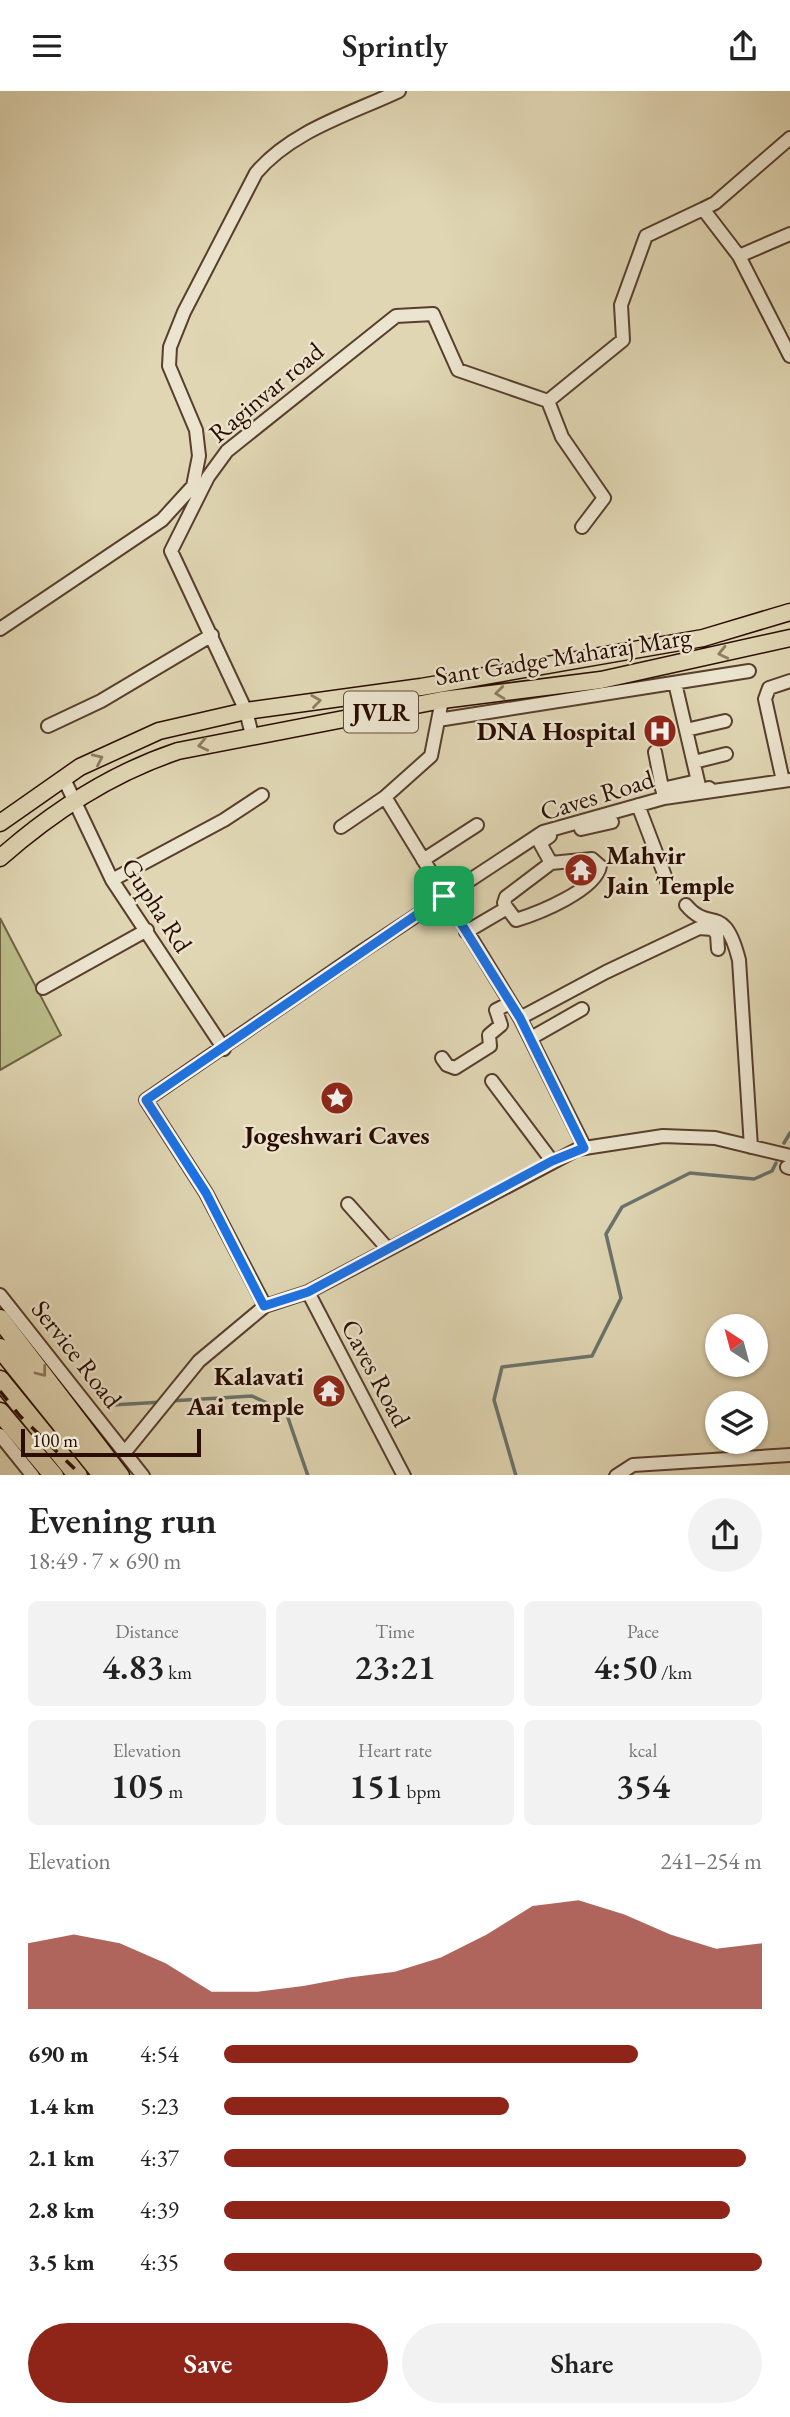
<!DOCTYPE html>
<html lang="en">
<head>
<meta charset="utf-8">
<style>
  :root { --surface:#fff; --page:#f2f2f2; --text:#222; --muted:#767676; --accent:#8f2418 }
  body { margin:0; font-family:"EB Garamond",serif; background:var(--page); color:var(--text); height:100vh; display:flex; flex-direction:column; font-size:26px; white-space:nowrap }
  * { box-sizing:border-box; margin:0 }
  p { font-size:23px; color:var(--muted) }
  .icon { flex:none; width:38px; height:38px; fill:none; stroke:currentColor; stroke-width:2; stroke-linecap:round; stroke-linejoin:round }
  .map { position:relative; height:1384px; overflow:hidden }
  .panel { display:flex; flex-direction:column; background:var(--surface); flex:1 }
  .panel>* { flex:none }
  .needle { width:46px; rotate:324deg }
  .tools { position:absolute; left:705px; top:1223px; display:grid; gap:14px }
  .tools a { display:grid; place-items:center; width:63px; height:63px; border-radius:50%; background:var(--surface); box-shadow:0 2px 5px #0004; font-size:35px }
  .scale { position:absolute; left:21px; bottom:18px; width:180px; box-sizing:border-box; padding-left:7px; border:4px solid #2a0c00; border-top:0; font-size:19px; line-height:24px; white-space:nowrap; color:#2a0c00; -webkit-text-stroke:5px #ebe4ce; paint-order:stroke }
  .pin { position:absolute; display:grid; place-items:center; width:60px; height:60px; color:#fff; margin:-30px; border-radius:14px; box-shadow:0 4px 10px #0006 }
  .round { display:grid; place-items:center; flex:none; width:74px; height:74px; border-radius:37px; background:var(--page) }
  .overview { display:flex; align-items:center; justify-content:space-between; height:119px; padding:0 28px }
  h1 { font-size:38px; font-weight:600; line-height:52px }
  .stats { display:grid; grid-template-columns:repeat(3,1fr); gap:10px; height:119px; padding:7px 28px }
  .stats div { display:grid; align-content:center; border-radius:10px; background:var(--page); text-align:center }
  .stats b { font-size:35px; font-weight:600 }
  .stats small { font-size:19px; font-weight:400 }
  .stats p { font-size:19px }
  .chart { height:196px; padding:14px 28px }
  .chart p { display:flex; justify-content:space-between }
  .chart svg { width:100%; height:126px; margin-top:7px; fill:var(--accent); opacity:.7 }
  .button { display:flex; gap:14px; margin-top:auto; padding:14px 28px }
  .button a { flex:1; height:80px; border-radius:42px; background:var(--accent); color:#fff; font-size:28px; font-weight:600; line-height:80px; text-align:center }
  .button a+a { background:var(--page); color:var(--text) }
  ul { padding:0 28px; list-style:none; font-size:23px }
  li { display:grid; grid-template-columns:112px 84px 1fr; align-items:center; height:52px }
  li i { height:18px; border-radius:9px; background:var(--accent) }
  header { display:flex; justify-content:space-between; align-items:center; height:91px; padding:0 28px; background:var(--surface); font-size:32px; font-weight:600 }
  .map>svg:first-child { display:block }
  .green { fill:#babc88; stroke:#726444; stroke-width:2 }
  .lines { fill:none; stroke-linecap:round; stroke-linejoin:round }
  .stream { stroke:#6a736c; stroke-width:3.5 }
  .minor-casing { stroke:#583e2d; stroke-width:16 }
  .major-casing { stroke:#2a0c00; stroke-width:19 }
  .highway-casing { stroke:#2a0c00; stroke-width:21 }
  .minor { stroke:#ebe4ce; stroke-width:12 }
  .major { stroke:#e0d6b3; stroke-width:16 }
  .highway { stroke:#e0d6b3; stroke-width:18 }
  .rail { stroke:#2a0c00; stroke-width:3.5; stroke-dasharray:12 12; stroke-linecap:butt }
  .oneway { stroke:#8e7b62 }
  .route-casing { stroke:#fff; stroke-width:14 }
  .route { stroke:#1a73e8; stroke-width:9 }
  .labels { text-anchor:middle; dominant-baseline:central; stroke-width:5; stroke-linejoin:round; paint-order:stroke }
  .shield { fill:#ebe4ce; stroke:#644d3e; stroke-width:2 }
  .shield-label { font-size:24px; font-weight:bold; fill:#2a0c00 }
  .street-label { font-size:26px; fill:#2a0c00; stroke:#ebe4ce }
  .poi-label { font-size:26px; font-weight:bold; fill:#2a0c00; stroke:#ebe4ce; text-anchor:end }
</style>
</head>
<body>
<header><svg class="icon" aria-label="menu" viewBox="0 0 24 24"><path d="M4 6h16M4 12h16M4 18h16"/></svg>Sprintly<svg class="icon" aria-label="share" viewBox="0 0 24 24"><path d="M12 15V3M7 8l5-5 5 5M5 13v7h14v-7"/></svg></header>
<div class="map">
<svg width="790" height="1385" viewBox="0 0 790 1385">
  <rect width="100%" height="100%" fill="#e0d6b3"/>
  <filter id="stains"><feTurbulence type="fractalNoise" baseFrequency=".00286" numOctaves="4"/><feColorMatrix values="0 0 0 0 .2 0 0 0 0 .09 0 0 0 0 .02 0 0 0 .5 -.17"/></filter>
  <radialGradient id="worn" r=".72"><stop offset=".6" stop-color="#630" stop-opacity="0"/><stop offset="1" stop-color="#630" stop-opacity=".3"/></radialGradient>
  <path class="green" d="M 0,827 L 61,944 L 0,979 Z"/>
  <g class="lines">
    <path class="stream" d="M 784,1052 L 790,1042
      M 170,1310 L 252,1305 L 286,1321 L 308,1385
      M 112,1314 L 163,1311
      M 516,1385 L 494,1309 L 502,1276 L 592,1265 L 621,1207 L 606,1143 L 622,1116 L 690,1082 L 754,1088 L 772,1080 L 776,1072"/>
    <defs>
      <path id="minor" d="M 703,118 L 715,112 L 790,47
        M 739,165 L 790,143
        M 548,310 L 623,249 L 621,214 L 646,145 L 703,118 L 739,165 L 790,265
        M 548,310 L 562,346 L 604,407 L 582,436
        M 0,538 L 162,429 L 193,395 L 199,365 L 196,339 L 169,275 L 170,256 L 184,221 L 256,82 C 291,40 350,23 399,0
        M 675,592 L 700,699 L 709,697
        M 442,609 L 431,665 L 385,706 L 520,927 L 585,1057
        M 438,629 L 749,580
        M 48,635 L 101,610 L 212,544
        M 686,639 L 725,630
        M 252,644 L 246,620 L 171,460 L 208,386 L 227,360 L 396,225 L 433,223 L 458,279 L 548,310
        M 655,661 L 664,707
        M 694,671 L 726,663
        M 64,688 L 112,789 L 224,958
        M 783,690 L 765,608 L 769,597 L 790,590
        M 662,698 L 693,691
        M 638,714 L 668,793
        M 341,736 L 385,706
        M 581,738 L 612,731
        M 550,745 L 540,752 L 551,772
        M 423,769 L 477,734
        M 112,789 L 224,729 L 262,704
        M 686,814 C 710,843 724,810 739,869 L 751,1056
        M 466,841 L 507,817 L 504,812 L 506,806 L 551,772 L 592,768 L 600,775 C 596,799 539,822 516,829 L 507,817
        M 43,897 L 147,839
        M 520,927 L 606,881 L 699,837 L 712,838 L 717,843 L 718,858
        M 531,947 L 582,918
        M 442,967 L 447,974 L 455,977 L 490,955 L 489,944 L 501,934 L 496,919 L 510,912
        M 492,990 L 552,1070
        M 787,1076 L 790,1077
        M 348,1113 L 388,1158
        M 308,1201 L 404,1385
        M 0,1204 L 143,1385
        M 265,1215 L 206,1102 L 146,1009 L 361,861 L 543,741 L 664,707 L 790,689
        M 0,1344 L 33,1385
        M 125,1361 L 199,1270 L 265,1215 L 308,1201 L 578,1058 L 663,1045 L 715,1047 L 790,1065
        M 616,1385 L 633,1374 L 790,1364"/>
      <path id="major" d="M 0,732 L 80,676 L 159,640 L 246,620 L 421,596 L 703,547 L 790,521
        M 0,767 C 52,721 112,682 178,660 L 442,609 L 601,589 L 790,547"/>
      <path id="highway" d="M 0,1228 L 120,1385
        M 0,1257 L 103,1385
        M 0,1289 L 78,1385
        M 0,1321 L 54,1385"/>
    </defs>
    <use href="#minor" class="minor-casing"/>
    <use href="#major" class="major-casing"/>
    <use href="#highway" class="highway-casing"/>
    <use href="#minor" class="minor"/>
    <use href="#major" class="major"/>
    <use href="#highway" class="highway"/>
    <path class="rail" d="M 0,1300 L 20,1325 L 82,1385"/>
  </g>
  <defs><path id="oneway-chevron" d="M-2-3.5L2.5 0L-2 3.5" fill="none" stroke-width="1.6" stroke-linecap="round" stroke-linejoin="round" transform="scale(1.75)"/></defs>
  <g class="oneway">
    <use href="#oneway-chevron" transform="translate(723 562) rotate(167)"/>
    <use href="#oneway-chevron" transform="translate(500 602) rotate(173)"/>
    <use href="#oneway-chevron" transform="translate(316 610) rotate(-8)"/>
    <use href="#oneway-chevron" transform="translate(203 654) rotate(168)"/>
    <use href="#oneway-chevron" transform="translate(98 668) rotate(-25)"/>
    <use href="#oneway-chevron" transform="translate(42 1281) rotate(52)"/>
  </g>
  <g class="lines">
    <defs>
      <path id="route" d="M 444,805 L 520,927 L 584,1057 L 552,1070 L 308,1201 L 264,1215 L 206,1102 L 146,1009 Z"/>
    </defs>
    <use href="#route" class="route-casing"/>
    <use href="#route" class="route"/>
  </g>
  <defs>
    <symbol id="hospital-disc" viewBox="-11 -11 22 22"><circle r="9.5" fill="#8f2418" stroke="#ebe4ce"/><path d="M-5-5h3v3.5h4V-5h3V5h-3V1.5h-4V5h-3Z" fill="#fff"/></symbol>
    <symbol id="temple-disc" viewBox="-11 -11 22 22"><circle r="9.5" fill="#8f2418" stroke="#ebe4ce"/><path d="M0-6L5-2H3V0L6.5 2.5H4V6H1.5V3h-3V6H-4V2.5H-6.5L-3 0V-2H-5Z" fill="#fff"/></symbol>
    <symbol id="sight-disc" viewBox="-11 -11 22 22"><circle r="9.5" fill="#8f2418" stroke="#ebe4ce"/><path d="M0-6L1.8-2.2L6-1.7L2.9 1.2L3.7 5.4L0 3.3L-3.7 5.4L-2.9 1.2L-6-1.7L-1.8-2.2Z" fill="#fff"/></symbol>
  </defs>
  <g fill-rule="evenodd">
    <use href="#hospital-disc" x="641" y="621" width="38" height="38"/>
    <use href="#temple-disc" x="562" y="760" width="38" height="38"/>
    <use href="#sight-disc" x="318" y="988" width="38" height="38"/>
    <use href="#temple-disc" x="310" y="1281" width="38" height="38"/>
  </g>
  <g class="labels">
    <rect class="shield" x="344" y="600.5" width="74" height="41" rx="5"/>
    <g class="shield-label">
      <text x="381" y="621">JVLR</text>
    </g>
    <g class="street-label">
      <text transform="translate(266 301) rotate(-40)">Raginvar road</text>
      <text transform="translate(563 565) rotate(-9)">Sant Gadge Maharaj Marg</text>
      <text transform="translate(597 704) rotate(-17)">Caves Road</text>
      <text transform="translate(157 814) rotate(57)">Gupha Rd</text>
      <text transform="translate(77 1263) rotate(52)">Service Road</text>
      <text transform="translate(376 1282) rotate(62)">Caves Road</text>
    </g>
    <g class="poi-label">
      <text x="636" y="640">DNA Hospital</text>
      <text x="606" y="764" text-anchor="start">Mahvir<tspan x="606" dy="30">Jain Temple</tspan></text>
      <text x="337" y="1044" text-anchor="middle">Jogeshwari Caves</text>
      <text x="304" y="1285">Kalavati<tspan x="304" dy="30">Aai temple</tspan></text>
    </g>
  </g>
  <rect width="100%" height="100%" filter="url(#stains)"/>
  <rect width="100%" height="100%" fill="url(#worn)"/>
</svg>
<div class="tools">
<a><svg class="needle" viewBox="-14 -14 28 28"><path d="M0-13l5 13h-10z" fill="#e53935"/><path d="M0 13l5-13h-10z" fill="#767676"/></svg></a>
<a><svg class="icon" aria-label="layers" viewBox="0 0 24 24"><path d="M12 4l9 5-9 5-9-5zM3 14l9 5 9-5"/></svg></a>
</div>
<div class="scale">100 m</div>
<div class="pin" style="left:444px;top:805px;background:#1e9e55"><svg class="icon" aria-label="arrive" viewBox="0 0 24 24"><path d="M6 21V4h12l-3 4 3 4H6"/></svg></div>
</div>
<section class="panel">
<div class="overview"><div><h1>Evening run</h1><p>18:49 · 7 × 690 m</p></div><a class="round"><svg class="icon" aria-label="share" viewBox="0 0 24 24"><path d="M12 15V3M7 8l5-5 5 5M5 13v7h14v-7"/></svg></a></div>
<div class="stats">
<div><p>Distance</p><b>4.83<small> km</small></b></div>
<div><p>Time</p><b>23:21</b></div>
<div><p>Pace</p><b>4:50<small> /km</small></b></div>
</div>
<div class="stats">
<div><p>Elevation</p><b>105<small> m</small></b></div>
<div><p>Heart rate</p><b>151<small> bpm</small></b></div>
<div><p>kcal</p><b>354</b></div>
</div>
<div class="chart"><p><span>Elevation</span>241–254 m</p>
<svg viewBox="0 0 160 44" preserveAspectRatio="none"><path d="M0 44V21L10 18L20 21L30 28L40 38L50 38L60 36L70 33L80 31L90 26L100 18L110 8L120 6L130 11L140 18L150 23L160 21V44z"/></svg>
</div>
<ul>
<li><b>690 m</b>4:54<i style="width:77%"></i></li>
<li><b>1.4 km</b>5:23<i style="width:53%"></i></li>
<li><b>2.1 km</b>4:37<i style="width:97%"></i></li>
<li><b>2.8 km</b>4:39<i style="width:94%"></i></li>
<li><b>3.5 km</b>4:35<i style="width:100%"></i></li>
</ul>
<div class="button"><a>Save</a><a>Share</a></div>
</section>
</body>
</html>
